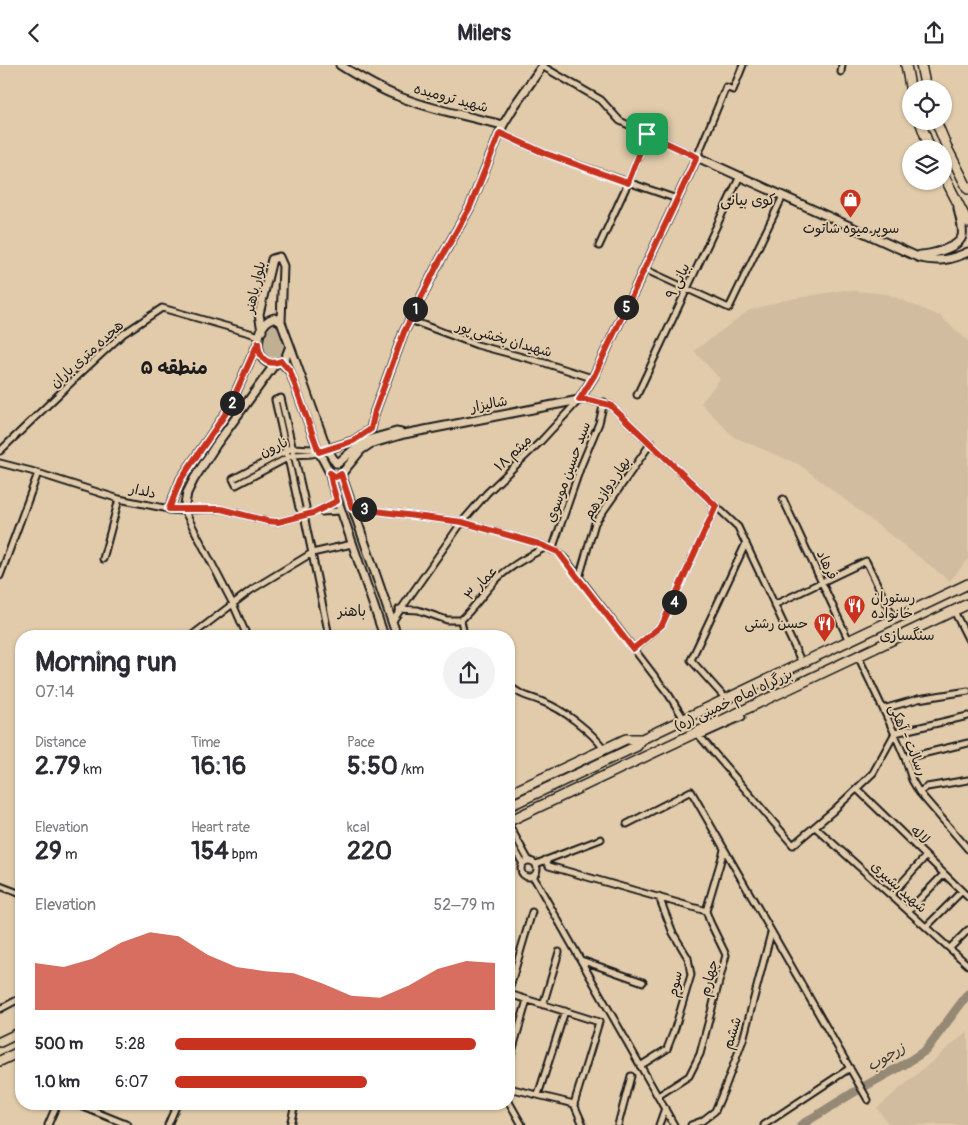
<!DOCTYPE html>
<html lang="en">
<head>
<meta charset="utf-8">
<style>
  :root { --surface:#fff; --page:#f2f2f3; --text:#2b2b33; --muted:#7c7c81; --accent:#c8321e }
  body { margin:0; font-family:Pangolin,"Playpen Sans Arabic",sans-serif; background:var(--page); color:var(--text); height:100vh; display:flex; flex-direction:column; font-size:19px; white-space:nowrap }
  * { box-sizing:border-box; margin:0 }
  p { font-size:16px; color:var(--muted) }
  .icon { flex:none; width:28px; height:28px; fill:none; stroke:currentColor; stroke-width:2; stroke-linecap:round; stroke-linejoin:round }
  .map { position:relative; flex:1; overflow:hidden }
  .drawer { position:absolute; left:15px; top:565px; width:500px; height:480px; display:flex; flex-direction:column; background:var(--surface); border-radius:20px; box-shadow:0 1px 4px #0004 }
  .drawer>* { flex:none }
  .controls { position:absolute; left:902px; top:15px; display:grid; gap:10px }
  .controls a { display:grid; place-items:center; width:50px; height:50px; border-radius:50%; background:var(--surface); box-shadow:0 1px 4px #0004; font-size:25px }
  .pin { position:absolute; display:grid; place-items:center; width:42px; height:42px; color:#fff; margin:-21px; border-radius:10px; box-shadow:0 2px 8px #0006 }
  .km { position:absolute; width:25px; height:25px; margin:-12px; border-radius:50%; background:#222; color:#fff; font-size:14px; line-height:25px; text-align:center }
  .round { display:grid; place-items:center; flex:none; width:52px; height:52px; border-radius:26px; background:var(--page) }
  .summary { display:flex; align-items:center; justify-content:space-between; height:85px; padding:0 20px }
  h1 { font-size:28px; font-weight:700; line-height:38px }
  .stats { display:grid; grid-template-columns:repeat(3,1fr); gap:8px; height:85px; padding:5px 20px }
  .stats div { display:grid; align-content:center }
  .stats b { font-size:25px; font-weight:700 }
  .stats small { font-size:14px; font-weight:400 }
  .stats p { font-size:14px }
  .chart { height:140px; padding:10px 20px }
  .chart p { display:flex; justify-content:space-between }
  .chart svg { width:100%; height:90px; margin-top:5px; fill:var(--accent); opacity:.7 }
  ul { padding:0 20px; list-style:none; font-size:16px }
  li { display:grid; grid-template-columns:80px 60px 1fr; align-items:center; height:38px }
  li i { height:12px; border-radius:6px; background:var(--accent) }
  header { display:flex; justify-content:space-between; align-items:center; height:65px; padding:0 20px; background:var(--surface); font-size:22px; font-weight:700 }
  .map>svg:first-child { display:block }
  .built { fill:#d1bc9f }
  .green { fill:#c0af93; stroke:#6e6658 }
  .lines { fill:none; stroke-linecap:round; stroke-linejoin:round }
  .river { stroke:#958874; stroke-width:9 }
  .street-casing { stroke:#1c1c1c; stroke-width:9 }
  .secondary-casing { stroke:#1c1c1c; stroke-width:11 }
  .highway-casing { stroke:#1c1c1c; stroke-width:12 }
  .street { stroke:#e1cbab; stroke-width:5 }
  .secondary { stroke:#e1cbab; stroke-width:7 }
  .highway { stroke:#e1cbab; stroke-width:9 }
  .route-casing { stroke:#fff; stroke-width:10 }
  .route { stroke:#c8321e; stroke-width:6 }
  .labels { text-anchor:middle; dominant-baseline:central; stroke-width:4; stroke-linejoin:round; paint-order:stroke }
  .street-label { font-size:14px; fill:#1c1c1c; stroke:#e1cbab }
  .poi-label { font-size:14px; fill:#1c1c1c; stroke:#e1cbab }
  .neighbourhood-label { font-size:15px; fill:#1c1c1c; stroke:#e1cbab }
  .water-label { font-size:15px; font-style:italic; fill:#403c36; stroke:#e1cbab }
  .district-label { font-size:19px; font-weight:bold; fill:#1c1c1c; stroke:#e1cbab }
</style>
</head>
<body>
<header><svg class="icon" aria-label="back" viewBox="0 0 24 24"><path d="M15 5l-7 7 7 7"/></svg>Milers<svg class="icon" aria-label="share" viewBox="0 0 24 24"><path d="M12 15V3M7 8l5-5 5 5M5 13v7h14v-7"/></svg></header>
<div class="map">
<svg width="968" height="1060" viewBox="0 0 968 1060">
  <rect width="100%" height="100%" fill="#e1cbab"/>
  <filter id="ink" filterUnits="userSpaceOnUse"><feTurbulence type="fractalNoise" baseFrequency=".02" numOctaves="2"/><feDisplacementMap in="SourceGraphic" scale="10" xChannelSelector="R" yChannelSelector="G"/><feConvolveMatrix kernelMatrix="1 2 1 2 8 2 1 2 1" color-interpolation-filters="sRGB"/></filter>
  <g filter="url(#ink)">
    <path class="built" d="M 844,225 L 887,229 L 940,251 L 968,276 L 968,494 L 950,516 L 800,400 L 734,372 L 701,338 L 720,314 L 694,286 L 748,246 L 785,235 Z
      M 968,966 L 968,1060 L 889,1060 L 877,1043 Z"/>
    <path class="green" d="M 274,256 L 280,259 L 287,282 C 282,296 265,302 261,286 C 259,276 265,265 269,258 Z"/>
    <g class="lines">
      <path class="river" d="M 801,1060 L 856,1026 L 905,999 L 926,985 L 968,929"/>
      <defs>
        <path id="street" d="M 542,1 L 601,35 L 620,56 L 697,92 L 726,22 L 733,25 L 743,0
          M 841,7 L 842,0
          M 500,68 L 544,88 L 677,134
          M 599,181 L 628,118 L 647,69
          M 644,204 L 729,243 L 783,131
          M 410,255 L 477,280 L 545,298 L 592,313
          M 637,330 L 740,111
          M 292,383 L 313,384 L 319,387 L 312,389 L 293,390 L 236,420 L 233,414 Z
          M 0,386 L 82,307 L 123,269 L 162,243 L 260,271
          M 0,398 L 31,406 L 119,434 L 169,444
          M 783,434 L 849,576
          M 352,443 L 462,457 L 539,479 L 558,487 L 566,495 L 669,630 L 684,654
          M 321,447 L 341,446
          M 304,450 L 299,443 L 275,335 L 281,333 L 306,442 L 304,450 L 329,571
          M 552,485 L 581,401 L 599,358 L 604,337
          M 103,494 L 119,434
          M 0,511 L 38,408
          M 579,513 L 595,458 L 651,378
          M 774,540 L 866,496 L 894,554
          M 399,544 L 418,545 L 447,555 L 461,555 C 474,543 483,529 494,517 C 509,501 528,492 546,482
          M 954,546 L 968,574
          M 461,555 L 463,565 L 462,571
          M 392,557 L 462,457 L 487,428 L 541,376 L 579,335 L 589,335 L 610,340 L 738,462 L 802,598
          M 191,571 L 251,525 L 312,488 L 352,479
          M 247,571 L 233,539 L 184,445 L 221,444 L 267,456 L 278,457 L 313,448 L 337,436
          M 633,584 L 662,560 L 716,441
          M 858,591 L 893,665 L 905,693 L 912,715 L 919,727 L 968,784
          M 509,620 C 520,631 529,631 543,637 C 563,644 592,667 604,684
          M 726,634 L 691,595 L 746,478
          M 883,644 L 918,634 L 968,626
          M 696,667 L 793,780 L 833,746 L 873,708 L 895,668 L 968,651
          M 700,671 L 742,652
          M 905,693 L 968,678
          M 857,724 L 968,832
          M 919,727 L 927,722 L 968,715
          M 627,759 L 691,726 L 868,1035
          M 509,760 L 529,796
          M 815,762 L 968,900
          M 509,774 L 523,799
          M 545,795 L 549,801 L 706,846
          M521 804a8 8 0 1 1 16 0a8 8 0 1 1-16 0Z
          M 536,799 L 601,774
          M 533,811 L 674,1060
          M 0,821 L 21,829
          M 891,830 L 926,791
          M 908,846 L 944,809
          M 926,862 L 962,826
          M 950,883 L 968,865
          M 581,895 L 643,917
          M 509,925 L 532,847
          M 509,929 L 599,957 L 574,1039 L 583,1060
          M 543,940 L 559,887
          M 0,944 L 21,933
          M 509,997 L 527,935
          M 640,1001 L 667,984 L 675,963 L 691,910 L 688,893 L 673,868 L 659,832
          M 509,1023 L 574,1039
          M 538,1030 L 565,946
          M 658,1031 L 689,1011 L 700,989 L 726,890 L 710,857 L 706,846 L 724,785
          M 509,1037 L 522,1060
          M 76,1039 L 128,1060
          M 48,1060 L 57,1039
          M 168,1060 L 177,1039
          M 290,1060 L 295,1039
          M 618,1060 L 631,1011
          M 659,1060 L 665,1043
          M 691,1060 L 702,1056 L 715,1046 L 724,1025 L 743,975 L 771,868
          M 764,1060 L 850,1003"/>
        <path id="secondary" d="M 340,0 C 358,11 375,22 395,30 C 429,44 467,51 503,60
          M 920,190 C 931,190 960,182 962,171 C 964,163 959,151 958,143
          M 274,253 L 281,257 L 290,281 L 285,294 C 254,315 250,259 274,253 Z
          M 262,266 L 259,249 L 272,194 L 279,192 L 283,201 L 281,257
          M 258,278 L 228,345 L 181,414 L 169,444 L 184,445 L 187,428 L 194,414 L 216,380 L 275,299
          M 290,281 L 327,384 L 336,398
          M 281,297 L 290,306 L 319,387 L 330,408 L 332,419 L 384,571
          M 319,387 L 353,376 L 371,364 L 375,346 L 404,267 L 438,199 L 470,142 L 503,60 L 515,40 L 543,0
          M 338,398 L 364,376 L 396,367 L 401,368
          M 343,407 L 361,385 L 370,379 L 404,369 L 579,335 L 594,311 L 697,92 L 920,193 C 938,197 951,195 968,187
          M 341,409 L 397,571"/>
        <path id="highway" d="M 906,0 L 911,27
          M 921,0 L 926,24
          M 920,56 L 930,84
          M 936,56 L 948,85 L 968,124
          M 944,111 L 968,158
          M 509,729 L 626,674 L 642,674 L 968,519
          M 509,741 L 637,681 L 642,674
          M 509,756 L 968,539
          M 0,977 L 21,967
          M 0,996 L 21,986"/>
      </defs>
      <use href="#street" class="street-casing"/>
      <use href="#secondary" class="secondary-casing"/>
      <use href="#highway" class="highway-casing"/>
      <use href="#street" class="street"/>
      <use href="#secondary" class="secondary"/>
      <use href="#highway" class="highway"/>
    </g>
  </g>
  <g class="lines" filter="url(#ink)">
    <defs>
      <path id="route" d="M 500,68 L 544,88 L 628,118 L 647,69 L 697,92 L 594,311 L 579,335 L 589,335 L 610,340 L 716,441 L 662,560 L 633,584 L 558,487 L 539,479 L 462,457 L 352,443 L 341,409 L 336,412 L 330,408 L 332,419 L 337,436 L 313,448 L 278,457 L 267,456 L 221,444 L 169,444 L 181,414 L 228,345 L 258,278 C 259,292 266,302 281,296 L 290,306 L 319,387 L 353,376 L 371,364 L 375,346 L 404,267 L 438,199 L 470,142 Z"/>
    </defs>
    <use href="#route" class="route-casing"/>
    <use href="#route" class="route"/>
  </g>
  <defs>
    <symbol id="shop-pin" viewBox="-11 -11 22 30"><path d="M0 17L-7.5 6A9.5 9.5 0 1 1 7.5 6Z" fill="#c8321e" stroke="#e1cbab"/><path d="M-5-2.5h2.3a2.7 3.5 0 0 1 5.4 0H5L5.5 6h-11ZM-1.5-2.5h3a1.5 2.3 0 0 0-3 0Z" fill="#fff"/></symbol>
    <symbol id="restaurant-pin" viewBox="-11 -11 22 30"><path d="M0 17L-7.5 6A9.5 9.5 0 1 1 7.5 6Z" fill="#c8321e" stroke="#e1cbab"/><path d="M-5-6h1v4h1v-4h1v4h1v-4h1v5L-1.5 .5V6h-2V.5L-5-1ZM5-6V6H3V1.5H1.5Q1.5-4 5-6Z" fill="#fff"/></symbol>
  </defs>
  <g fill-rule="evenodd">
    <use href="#shop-pin" x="838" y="122" width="25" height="34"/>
    <use href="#restaurant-pin" x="842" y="528" width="25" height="34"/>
    <use href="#restaurant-pin" x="812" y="546" width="25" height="34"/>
  </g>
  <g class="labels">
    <g class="street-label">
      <text transform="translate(451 33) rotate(15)">شهید ترومیده</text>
      <text transform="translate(678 216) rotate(-65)">بیانی ۹</text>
      <text transform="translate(255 222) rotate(-77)">بلوار باهنر</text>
      <text transform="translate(504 274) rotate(16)">شهیدان بخشی پور</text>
      <text transform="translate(87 289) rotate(-42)">هجده متری باران</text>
      <text transform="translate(489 339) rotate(-11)">شالیزار</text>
      <text transform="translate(274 382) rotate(-24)">نارون</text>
      <text transform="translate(513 388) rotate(-44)">میثم ۱۸</text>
      <text transform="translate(568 407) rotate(-70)">سید حسین موسوی</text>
      <text transform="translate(607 423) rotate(-56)">بهار دوازدهم</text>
      <text transform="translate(143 426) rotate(12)">دلدار</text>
      <text transform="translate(827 500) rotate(65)">فرهاد</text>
      <text transform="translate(481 518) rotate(-47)">عمار ۳</text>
      <text transform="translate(733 635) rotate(-25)">بزرگراه امام خمینی (ره)</text>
      <text transform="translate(908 675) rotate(67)">رسالت - آهکی</text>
      <text transform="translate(920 770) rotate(44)">لاله</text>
      <text transform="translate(899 822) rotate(42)">شهید بشیری</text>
      <text transform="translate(709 913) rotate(-75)">چهارم</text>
      <text transform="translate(675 919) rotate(-79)">سوم</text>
      <text transform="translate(732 968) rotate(-72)">ششم</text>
    </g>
    <g class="poi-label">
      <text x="851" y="163">سوپر میوه شاتوت</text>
      <text x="871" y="532" text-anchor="start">رستوران<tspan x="871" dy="16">خانواده</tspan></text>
      <text x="808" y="558" text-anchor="end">حسن رشتی</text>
    </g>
    <g class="neighbourhood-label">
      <text x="748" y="135">کوی بیانی</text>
      <text x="352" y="546">باهنر</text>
      <text x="907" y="570">سنگسازی</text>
    </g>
    <g class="water-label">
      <text transform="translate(886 992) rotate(-31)">زرجوب</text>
    </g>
    <g class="district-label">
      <text x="174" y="303">منطقه ۵</text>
    </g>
  </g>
</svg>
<div class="controls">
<a><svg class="icon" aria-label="locate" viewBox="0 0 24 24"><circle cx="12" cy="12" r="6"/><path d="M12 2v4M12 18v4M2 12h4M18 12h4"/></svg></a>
<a><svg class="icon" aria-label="layers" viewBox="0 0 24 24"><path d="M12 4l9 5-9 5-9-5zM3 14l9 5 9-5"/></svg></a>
</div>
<div class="pin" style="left:647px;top:69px;background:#1e9e55"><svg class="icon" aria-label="arrive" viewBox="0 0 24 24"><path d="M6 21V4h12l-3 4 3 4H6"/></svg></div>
<b class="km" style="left:415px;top:244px">1</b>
<b class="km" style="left:232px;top:338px">2</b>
<b class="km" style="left:364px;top:444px">3</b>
<b class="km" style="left:674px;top:537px">4</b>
<b class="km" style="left:626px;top:242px">5</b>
<section class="drawer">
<div class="summary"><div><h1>Morning run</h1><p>07:14</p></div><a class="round"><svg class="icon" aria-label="share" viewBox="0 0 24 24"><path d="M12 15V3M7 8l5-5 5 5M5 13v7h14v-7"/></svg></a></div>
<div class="stats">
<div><p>Distance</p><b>2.79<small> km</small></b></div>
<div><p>Time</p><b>16:16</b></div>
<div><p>Pace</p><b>5:50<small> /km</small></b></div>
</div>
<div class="stats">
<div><p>Elevation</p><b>29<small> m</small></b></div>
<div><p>Heart rate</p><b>154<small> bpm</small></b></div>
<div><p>kcal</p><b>220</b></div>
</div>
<div class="chart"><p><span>Elevation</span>52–79 m</p>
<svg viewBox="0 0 160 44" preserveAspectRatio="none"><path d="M0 44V21L10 23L20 19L30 11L40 6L50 8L60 17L70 23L80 25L90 26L100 31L110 37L120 38L130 32L140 24L150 20L160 21V44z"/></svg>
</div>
<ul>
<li><b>500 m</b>5:28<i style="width:94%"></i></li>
<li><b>1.0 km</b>6:07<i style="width:60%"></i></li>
</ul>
</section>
</div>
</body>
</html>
